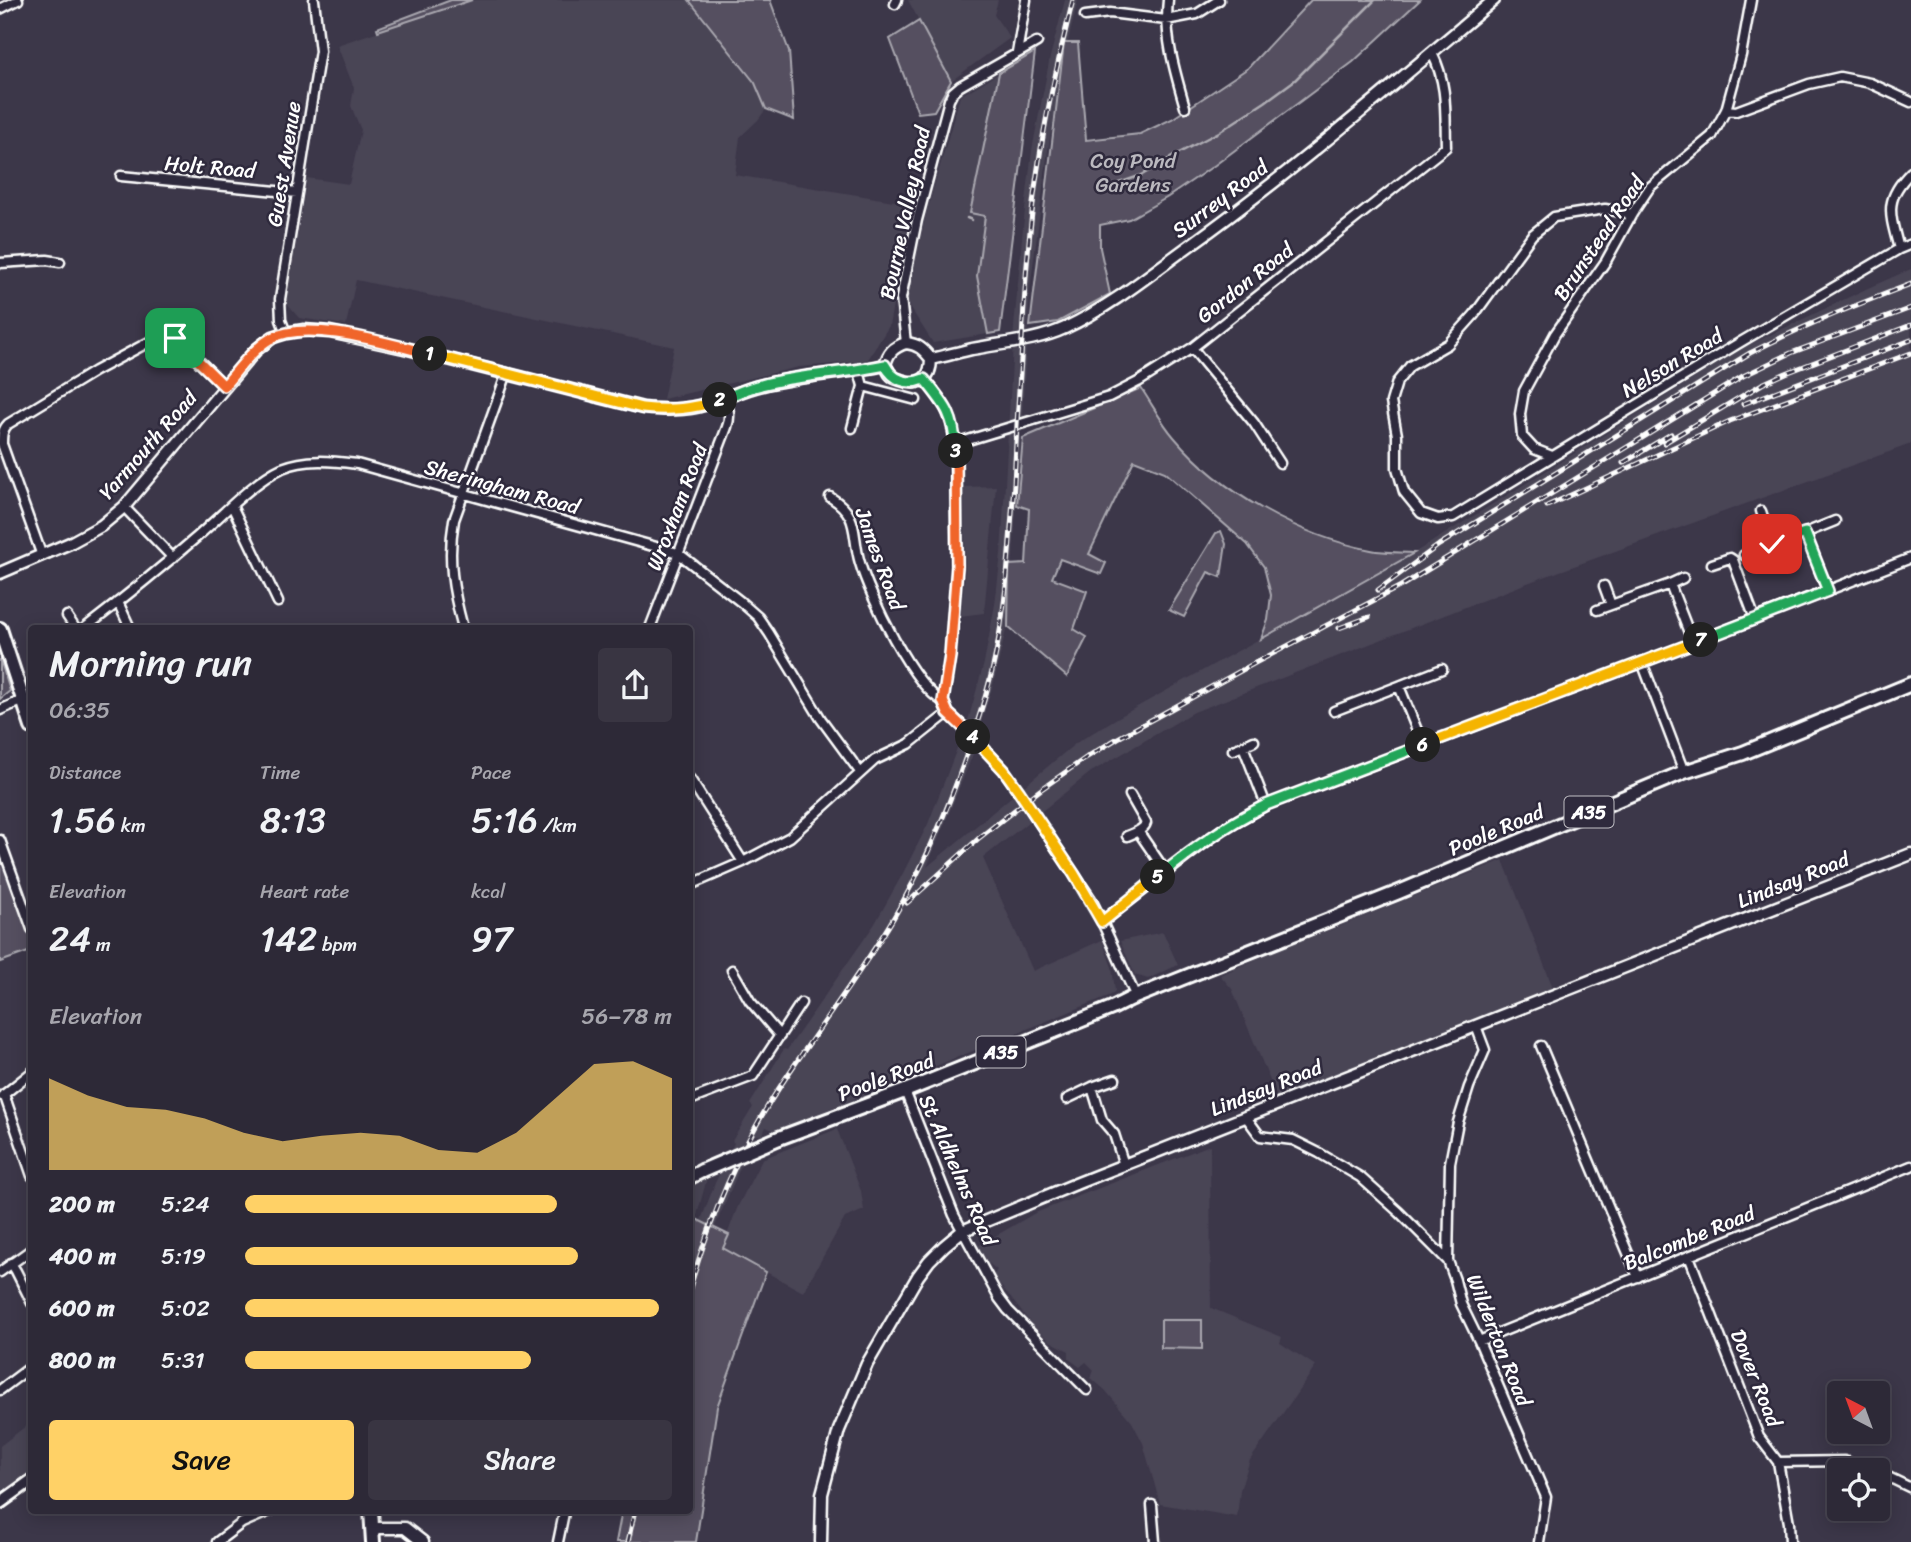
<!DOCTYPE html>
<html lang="en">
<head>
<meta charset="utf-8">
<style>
  :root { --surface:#2d2937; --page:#393542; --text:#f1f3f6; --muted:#a7a6ad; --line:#484552; --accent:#ffd166 }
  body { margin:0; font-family:Sriracha,sans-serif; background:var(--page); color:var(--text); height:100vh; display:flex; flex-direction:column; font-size:26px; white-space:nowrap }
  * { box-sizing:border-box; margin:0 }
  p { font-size:23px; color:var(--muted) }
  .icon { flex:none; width:38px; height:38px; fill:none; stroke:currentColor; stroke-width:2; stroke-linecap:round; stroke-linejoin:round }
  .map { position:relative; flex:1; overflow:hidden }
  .side { position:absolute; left:28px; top:625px; width:665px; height:889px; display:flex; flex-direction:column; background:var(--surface); border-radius:7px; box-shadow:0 4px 18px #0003,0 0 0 2px var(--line) }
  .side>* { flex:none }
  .needle { width:46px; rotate:319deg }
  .tools { position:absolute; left:1827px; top:1381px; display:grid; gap:14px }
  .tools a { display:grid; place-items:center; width:63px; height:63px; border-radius:7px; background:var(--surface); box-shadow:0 4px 18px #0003,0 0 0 2px var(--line); font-size:35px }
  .pin { position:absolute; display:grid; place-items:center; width:60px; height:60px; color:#fff; margin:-30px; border-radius:14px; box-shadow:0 4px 10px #0006 }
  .km { position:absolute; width:35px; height:35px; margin:-18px; border-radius:50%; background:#222; color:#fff; font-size:19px; line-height:35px; text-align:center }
  .round { display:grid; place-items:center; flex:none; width:74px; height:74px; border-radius:7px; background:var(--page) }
  .summary { display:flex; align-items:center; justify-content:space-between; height:119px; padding:0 21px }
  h1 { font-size:38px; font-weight:600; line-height:52px }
  .figures { display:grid; grid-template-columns:repeat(3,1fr); gap:10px; height:119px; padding:7px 21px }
  .figures div { display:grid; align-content:center }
  .figures b { font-size:35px; font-weight:600 }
  .figures small { font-size:19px; font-weight:400 }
  .figures p { font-size:19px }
  .chart { height:196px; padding:14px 21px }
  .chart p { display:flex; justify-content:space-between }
  .chart svg { width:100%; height:126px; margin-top:7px; fill:var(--accent); opacity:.7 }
  .action { display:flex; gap:14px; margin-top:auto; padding:14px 21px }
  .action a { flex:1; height:80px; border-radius:7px; background:var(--accent); color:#111; font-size:28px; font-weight:600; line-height:80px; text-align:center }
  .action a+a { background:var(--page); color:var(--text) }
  ul { padding:0 21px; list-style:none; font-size:23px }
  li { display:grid; grid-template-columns:112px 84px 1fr; align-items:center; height:52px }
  li i { height:18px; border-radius:9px; background:var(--accent) }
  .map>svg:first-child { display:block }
  .built { fill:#494455 }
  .green { fill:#555060; stroke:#aaa8b0; stroke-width:2 }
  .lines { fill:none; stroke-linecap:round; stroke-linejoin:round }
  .stream { stroke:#afadb4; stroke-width:2.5 }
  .minor-casing { stroke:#fff; stroke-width:13 }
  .tertiary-casing { stroke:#fff; stroke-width:15 }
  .secondary-casing { stroke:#fff; stroke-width:16 }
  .primary-casing { stroke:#fff; stroke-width:18 }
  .trunk-casing { stroke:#fff; stroke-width:18 }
  .minor { stroke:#2f2a3d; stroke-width:8 }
  .tertiary { stroke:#2f2a3d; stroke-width:10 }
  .secondary { stroke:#2f2a3d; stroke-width:10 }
  .primary { stroke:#2f2a3d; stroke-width:12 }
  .trunk { stroke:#2f2a3d; stroke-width:12 }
  .rail-casing { stroke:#fff; stroke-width:5 }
  .rail { stroke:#2f2a3d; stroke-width:2.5; stroke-dasharray:8; stroke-linecap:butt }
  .trunk-bridge-casing { stroke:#fff; stroke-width:18; stroke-linecap:butt }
  .trunk-bridge { stroke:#2f2a3d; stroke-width:12 }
  .split-1-casing { stroke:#fff; stroke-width:14 }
  .split-2-casing { stroke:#fff; stroke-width:14 }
  .split-3-casing { stroke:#fff; stroke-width:14 }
  .split-4-casing { stroke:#fff; stroke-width:14 }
  .split-5-casing { stroke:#fff; stroke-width:14 }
  .split-6-casing { stroke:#fff; stroke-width:14 }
  .split-7-casing { stroke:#fff; stroke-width:14 }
  .split-8-casing { stroke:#fff; stroke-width:14 }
  .split-1 { stroke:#f0652b; stroke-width:9 }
  .split-2 { stroke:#f5b400; stroke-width:9 }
  .split-3 { stroke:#22a559; stroke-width:9 }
  .split-4 { stroke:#f0652b; stroke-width:9 }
  .split-5 { stroke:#f5b400; stroke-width:9 }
  .split-6 { stroke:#22a559; stroke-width:9 }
  .split-7 { stroke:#f5b400; stroke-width:9 }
  .split-8 { stroke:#22a559; stroke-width:9 }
  .labels { text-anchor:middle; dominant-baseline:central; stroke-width:5; stroke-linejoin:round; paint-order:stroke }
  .shield { fill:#2f2a3d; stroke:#c1bfc5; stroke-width:2 }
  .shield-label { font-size:19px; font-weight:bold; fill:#fff }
  .park-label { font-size:21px; fill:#bbb9bf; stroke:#2f2a3d }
  .street-label { font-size:21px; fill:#fff; stroke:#2f2a3d }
</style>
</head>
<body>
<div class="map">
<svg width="1911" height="1542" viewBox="0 0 1911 1542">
  <rect width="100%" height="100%" fill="#3c3749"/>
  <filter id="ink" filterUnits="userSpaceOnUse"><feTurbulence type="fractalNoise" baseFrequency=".0143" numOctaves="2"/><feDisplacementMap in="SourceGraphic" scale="14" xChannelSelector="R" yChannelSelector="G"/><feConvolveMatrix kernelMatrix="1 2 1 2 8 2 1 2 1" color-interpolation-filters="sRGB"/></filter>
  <g filter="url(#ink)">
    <path class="built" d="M 472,0 L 689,0 L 755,83 L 766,109 L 758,120 L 740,137 L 735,175 L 912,204 L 889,326 L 867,361 L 799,367 L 663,399 L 674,347 L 356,280 L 346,325 L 299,318 L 286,303 L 307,178 L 349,184 L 361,130 L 351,106 L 354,88 L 337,45 Z
      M 908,0 L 998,0 L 994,15 L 1010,38 L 951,81 Z
      M 1065,0 L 1078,0 L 1065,54 L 1048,150 L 1030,289 L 1012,575 L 1006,630 L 994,682 L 971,753 L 973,754 L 927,867 L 1076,743 L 1117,718 L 1414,553 L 1745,347 L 1868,288 L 1911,269 L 1911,444 L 1530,582 L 1194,712 L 1091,772 L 983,858 L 1033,971 L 1102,940 L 1112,967 L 1115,991 L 1111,995 L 775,1131 L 766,1127 L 762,1135 L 754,1135 L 711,1236 L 695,1236 L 715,1183 L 734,1143 L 732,1141 L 753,1107 L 750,1104 L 784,1049 L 787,1050 L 874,925 L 902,875 L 928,824 L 969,717 L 984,663 L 995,604 L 1001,554 L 1014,327 L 1023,227 L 1032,150 L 1050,57 Z
      M 1035,52 L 1000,332 L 933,343 L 906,301 L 926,214 L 960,96 Z
      M 996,486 L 984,613 L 960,616 L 965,572 L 964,487 Z
      M 1503,860 L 1552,985 L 1548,994 L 1278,1100 L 1232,989 L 1220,975 L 1291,944 L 1333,929 Z
      M 1163,932 L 1178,965 L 1148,979 L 1135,975 L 1120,941 Z
      M 837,1129 L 861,1191 L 864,1210 L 845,1218 L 803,1292 L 722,1248 L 738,1206 L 762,1159 Z
      M 1210,1145 L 1211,1308 L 1282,1337 L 1280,1343 L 1316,1366 L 1250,1460 L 1240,1490 L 1237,1517 L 1160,1504 L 1143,1443 L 1132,1422 L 1105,1390 L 1091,1378 L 1094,1370 L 1086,1362 L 1080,1367 L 1069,1359 L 1069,1351 L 1050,1341 L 1033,1326 L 993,1276 L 997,1270 L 987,1262 L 978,1246 L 1035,1213 Z
      M 710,1167 L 696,1219 L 690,1222 L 690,1177 Z
      M 31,1422 L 31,1480 L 0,1503 L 0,1446 Z"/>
    <path class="green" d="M 451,0 L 472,0 L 378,31 L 377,28 Z
      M 689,0 L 770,0 L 789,51 L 794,120 L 766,109 L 755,83 Z
      M 1311,0 L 1420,0 L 1353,62 L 1215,165 L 1168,197 L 1129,219 L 1100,225 L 1100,248 L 1110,294 L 1058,322 L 1030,326 L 1064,43 L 1078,43 L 1086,140 L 1140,134 L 1172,119 L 1248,68 Z
      M 919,21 L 951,81 L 934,111 L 918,113 L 890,39 Z
      M 1035,52 L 1000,332 L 988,334 L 977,276 L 985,216 L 970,213 L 999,73 Z
      M 1141,388 C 1152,404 1161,422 1174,437 C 1221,493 1299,536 1371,550 C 1385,553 1400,552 1414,553 L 1261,639 L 1268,620 L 1271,595 L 1264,567 L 1247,544 L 1165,472 L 1134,460 L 1089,554 L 1106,563 L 1101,574 L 1060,559 L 1052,578 L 1087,591 L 1074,629 L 1087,637 L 1067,677 L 1008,627 L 1009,565 L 1026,564 L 1029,509 L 1017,505 L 1023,438 Z
      M 1221,531 L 1226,544 L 1221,577 L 1208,572 L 1184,617 L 1169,610 L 1216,533 Z
      M 0,659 L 10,691 L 0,699 Z
      M 0,849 L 32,939 L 31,951 L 0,962 Z
      M 696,1219 L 729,1235 L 723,1248 L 766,1272 L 717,1407 L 696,1542 L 616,1542 L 622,1510 L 690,1510 L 690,1242 Z
      M 1161,1320 L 1202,1320 L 1202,1349 L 1161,1348 Z"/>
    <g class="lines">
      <path class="stream" d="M 1099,190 L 1142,175 L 1177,154 L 1219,132 L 1265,102 L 1295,80 L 1375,0
        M 967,218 L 972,220"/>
      <defs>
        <path id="minor" d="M 1168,0 C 1164,37 1175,72 1185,107
          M 895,4 L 897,0
          M 0,9 L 18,0
          M 1085,16 L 1110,13 L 1166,20 L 1197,14 L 1219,0
          M 1017,53 L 1026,0
          M 1726,110 L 1736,111 L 1809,84 L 1840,77 L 1870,83 L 1911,102
          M 121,176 L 297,193
          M 1632,214 L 1605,209 L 1554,217 L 1532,235 L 1474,315 L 1448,344 L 1410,366 L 1397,382 L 1391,402 L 1397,435 L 1397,468 L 1404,492 L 1421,513 L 1438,519 L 1453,517 L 1739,343 L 1899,249 L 1911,244
          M 1899,249 C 1890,214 1883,200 1911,172
          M 0,263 L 47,260 L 60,262
          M 286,333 L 281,320 L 280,299 L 320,51 L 314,0
          M 173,336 L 173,331 C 180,327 189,324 197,327 L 194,337 L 185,348
          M 906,343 L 901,298 L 917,220 L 949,100 L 953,92 L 960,86 L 1037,42
          M 1192,348 L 1254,423 L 1280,463
          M 924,379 C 944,403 951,412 955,444 L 957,566 L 950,656 L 943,701 L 948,713 L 965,728 L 1004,770 L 1074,874 L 1091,899 L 1102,922 L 1136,997
          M 863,386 L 916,400
          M 852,428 L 863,386 L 859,371
          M 955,444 L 1109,397 L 1138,382 L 1192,348 L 1446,147 C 1445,112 1448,85 1432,53
          M 1552,456 L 1534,449 L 1522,436 L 1520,414 L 1524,391 L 1555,334 L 1606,261 L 1632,214 L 1650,187 L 1712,136 L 1726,110 L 1741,55 L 1751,0
          M 830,497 C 861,516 851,534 860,563 C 869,595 914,688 943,701
          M 232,506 L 278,602
          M 124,507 L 173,558
          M 1761,511 L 1772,544
          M 1805,533 L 1835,521
          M 1744,555 L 1805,533 L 1828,591
          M 42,556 L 2,444 C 2,436 2,430 8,424 L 95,371 L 164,334 L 173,336 L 224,386
          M 1712,564 L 1730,558 L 1733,560 L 1755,619
          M 1670,584 L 1683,578
          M 1604,586 L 1611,605
          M 118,602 L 130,628
          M 1597,610 L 1670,584 L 1693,643
          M 67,616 L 75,628
          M 85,628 C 124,598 161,568 198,536 C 222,515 254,481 282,468 C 306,458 332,461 357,464 L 678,553 L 741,602 L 758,617 L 769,633 L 821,719 L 860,772
          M 463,628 C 453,591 447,559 454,520 L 507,373
          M 650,628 L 727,427 C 731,416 729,408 724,398
          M 1642,662 L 1684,772
          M 1399,686 L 1442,669
          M 0,710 L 23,700
          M 1334,711 L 1399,686 L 1423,745
          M 1243,746 L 1254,741
          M 1233,750 L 1243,746 L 1266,805
          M 690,779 L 743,862
          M 1138,831 L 1166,872
          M 1127,836 C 1134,833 1144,830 1146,823 L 1130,795
          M 0,840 L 32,929
          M 690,885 L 743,862 L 790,837 L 875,760 L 909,744 L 948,713
          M 1102,922 L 1224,828 L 1266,805 L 1693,643 L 1911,558
          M 732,970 L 750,1001 L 780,1036
          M 1476,1026 L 1485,1050 L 1469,1087 L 1458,1122 L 1450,1163 L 1448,1261 L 1455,1280 L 1461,1304 L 1479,1341 L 1546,1497 L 1539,1542
          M 1541,1046 L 1638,1277
          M 1092,1087 L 1102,1120 L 1114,1134 L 1124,1165
          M 905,1091 L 954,1215 L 999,1298 L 1008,1310 L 1087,1390
          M 4,1094 L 32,1176
          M 2,1096 L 32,1072
          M 1067,1099 L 1092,1087 L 1115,1079
          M 690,1100 L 753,1076 L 801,1003
          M 1246,1117 L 1260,1136 L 1293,1140 L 1319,1153 L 1360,1177 L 1399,1212 L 1448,1261
          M 1689,1256 L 1759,1437 L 1778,1462 L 1844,1461 L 1870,1470
          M 11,1263 L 16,1271 L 32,1303
          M 0,1272 L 32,1249
          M 1479,1341 L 1911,1166
          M 0,1390 L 32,1366
          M 1778,1462 L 1789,1523 L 1790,1542
          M 1878,1472 L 1911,1488
          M 1152,1505 L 1155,1542
          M 217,1542 L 242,1523 L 272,1510
          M 558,1542 L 564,1513 L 563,1510"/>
        <path id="tertiary" d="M 906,343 C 918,344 924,350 931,359 C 931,379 919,387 901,380 C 898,379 893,378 891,375 C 890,375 886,366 885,365 C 888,353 893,347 906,343 Z
          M 931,359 C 945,356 959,352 972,349 C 1003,343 1037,341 1065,328 C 1110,307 1149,275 1189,246 C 1295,170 1394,84 1494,0
          M 0,573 L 70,543 L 101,526 L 124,507 L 256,350 L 273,337 L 286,333 L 304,330 L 330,332 L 404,348 L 643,408 C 664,410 685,411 707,404 C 725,399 744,389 763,385 C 803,375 845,374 885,365
          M 373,1528 L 405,1528 L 423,1542
          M 821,1542 L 822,1494 L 839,1430 L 867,1364 L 918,1276 L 929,1261 L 944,1246 L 962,1231 L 1078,1183 L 1911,854"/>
        <path id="secondary" d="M 0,1503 L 32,1480"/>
        <path id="primary" d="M 0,629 L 32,727"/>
        <path id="trunk" d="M 779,1138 L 905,1091 L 1112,1008 L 1130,999 L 1399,892 L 1684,772 L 1743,753 L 1911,684
          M 690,1177 L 702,1171
          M 371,1510 L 373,1542"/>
      </defs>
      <use href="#minor" class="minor-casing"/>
      <use href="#tertiary" class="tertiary-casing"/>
      <use href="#secondary" class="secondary-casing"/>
      <use href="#primary" class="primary-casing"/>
      <use href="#trunk" class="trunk-casing"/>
      <use href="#minor" class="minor"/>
      <use href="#tertiary" class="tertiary"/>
      <use href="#secondary" class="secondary"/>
      <use href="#primary" class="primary"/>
      <use href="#trunk" class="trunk"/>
      <defs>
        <path id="rail" d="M 1743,404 L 1911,340
          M 1664,443 L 1762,384 L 1786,373 L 1911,325
          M 1623,463 L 1671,434
          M 1547,506 L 1730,421 L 1911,353
          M 1378,590 L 1439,545 L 1750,353 C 1802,326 1856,305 1911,284
          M 1339,628 L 1369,617
          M 907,903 L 979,838 L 1040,790 L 1087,757 L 1118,738 L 1255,663 L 1401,586 L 1743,376 L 1791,353 L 1911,308
          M 690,1288 C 709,1222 735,1158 772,1099 C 811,1037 857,980 894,917 C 935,848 963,771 986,694 C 1006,626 1009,554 1014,484 C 1016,442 1018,401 1021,360 C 1024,296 1028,231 1038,168 C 1046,111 1059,56 1073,0
          M 628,1542 L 635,1510"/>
      </defs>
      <use href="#rail" class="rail-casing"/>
      <use href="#rail" class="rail"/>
      <defs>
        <path id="trunk-bridge" d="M 702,1171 L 779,1138"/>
      </defs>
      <use href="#trunk-bridge" class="trunk-bridge-casing"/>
      <use href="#trunk-bridge" class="trunk-bridge"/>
    </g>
  </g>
  <g class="lines" filter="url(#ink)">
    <defs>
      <path id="split-1" d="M 175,338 L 224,386 C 238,370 252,350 270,339 C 307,318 389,344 430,354"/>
      <path id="split-2" d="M 430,354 L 642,408 C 670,411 693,409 720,400"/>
      <path id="split-3" d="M 720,400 C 733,395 747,388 761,385 C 801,374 844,374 885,365 C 893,380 907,386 924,379 C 947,407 954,415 956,451"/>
      <path id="split-4" d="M 956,451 L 957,566 L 950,656 L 943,701 L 948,713 L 973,737"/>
      <path id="split-5" d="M 973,737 L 1004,770 L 1019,791 L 1074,874 L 1102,922 L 1158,877"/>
      <path id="split-6" d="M 1158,877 C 1192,850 1227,824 1266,805 L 1423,745"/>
      <path id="split-7" d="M 1423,745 L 1701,640"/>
      <path id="split-8" d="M 1701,640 L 1828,591 L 1805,533 L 1772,544"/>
    </defs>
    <use href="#split-1" class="split-1-casing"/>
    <use href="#split-2" class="split-2-casing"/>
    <use href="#split-3" class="split-3-casing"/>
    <use href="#split-4" class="split-4-casing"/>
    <use href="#split-5" class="split-5-casing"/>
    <use href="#split-6" class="split-6-casing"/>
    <use href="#split-7" class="split-7-casing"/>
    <use href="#split-8" class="split-8-casing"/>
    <use href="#split-1" class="split-1"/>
    <use href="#split-2" class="split-2"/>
    <use href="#split-3" class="split-3"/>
    <use href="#split-4" class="split-4"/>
    <use href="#split-5" class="split-5"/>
    <use href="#split-6" class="split-6"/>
    <use href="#split-7" class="split-7"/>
    <use href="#split-8" class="split-8"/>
  </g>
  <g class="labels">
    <g class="shield">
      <rect x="1564.5" y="796.5" width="49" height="31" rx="5"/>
      <rect x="976.5" y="1036.5" width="49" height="31" rx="5"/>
    </g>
    <g class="shield-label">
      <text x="1589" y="812">A35</text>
      <text x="1001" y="1052">A35</text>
    </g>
    <g class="park-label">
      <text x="1133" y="161">Coy Pond<tspan x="1133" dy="24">Gardens</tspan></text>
    </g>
    <g class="street-label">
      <text transform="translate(284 164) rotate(-81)">Guest Avenue</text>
      <text transform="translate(210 167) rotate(5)">Holt Road</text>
      <text transform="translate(1220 199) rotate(-37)">Surrey Road</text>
      <text transform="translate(905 213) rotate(-78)">Bourne Valley Road</text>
      <text transform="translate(1599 238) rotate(-56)">Brunstead Road</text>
      <text transform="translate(1245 283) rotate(-38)">Gordon Road</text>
      <text transform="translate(1672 363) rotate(-31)">Nelson Road</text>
      <text transform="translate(148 445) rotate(-49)">Yarmouth Road</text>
      <text transform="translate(502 487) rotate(15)">Sheringham Road</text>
      <text transform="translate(677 507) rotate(-69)">Wroxham Road</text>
      <text transform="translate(880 559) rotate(70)">James Road</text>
      <text transform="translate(1496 830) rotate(-23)">Poole Road</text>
      <text transform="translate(1793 880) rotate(-22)">Lindsay Road</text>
      <text transform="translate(886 1077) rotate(-21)">Poole Road</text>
      <text transform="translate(1266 1088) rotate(-22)">Lindsay Road</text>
      <text transform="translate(958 1170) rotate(66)">St Aldhelms Road</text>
      <text transform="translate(1689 1238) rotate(-22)">Balcombe Road</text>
      <text transform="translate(1499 1340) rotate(68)">Wilderton Road</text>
      <text transform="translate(1756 1378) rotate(68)">Dover Road</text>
    </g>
  </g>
</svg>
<div class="tools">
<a><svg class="needle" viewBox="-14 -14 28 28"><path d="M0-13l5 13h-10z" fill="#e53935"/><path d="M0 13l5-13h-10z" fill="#a7a6ad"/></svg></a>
<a><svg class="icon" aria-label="locate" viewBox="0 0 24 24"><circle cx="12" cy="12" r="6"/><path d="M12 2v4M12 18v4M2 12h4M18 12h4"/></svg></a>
</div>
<div class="pin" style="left:175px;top:338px;background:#1e9e55"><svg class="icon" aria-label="arrive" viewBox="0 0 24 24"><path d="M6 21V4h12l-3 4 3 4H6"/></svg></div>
<div class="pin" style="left:1772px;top:544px;background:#d93025"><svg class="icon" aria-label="check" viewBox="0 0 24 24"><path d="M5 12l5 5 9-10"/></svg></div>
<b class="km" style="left:430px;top:354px">1</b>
<b class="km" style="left:720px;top:400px">2</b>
<b class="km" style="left:956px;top:451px">3</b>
<b class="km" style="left:973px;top:737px">4</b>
<b class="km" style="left:1158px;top:877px">5</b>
<b class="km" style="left:1423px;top:745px">6</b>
<b class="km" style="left:1701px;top:640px">7</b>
<section class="side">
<div class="summary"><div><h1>Morning run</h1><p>06:35</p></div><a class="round"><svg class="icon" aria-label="share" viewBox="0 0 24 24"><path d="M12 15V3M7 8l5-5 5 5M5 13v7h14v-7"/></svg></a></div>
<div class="figures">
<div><p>Distance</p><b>1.56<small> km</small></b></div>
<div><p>Time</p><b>8:13</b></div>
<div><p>Pace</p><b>5:16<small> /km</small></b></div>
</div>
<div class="figures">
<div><p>Elevation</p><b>24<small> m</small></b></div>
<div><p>Heart rate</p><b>142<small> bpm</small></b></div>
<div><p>kcal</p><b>97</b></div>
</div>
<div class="chart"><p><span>Elevation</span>56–78 m</p>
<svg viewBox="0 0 160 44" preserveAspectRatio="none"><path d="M0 44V12L10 18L20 22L30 23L40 26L50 31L60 34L70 32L80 31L90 32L100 37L110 38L120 31L130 19L140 7L150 6L160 12V44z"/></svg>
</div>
<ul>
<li><b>200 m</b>5:24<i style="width:73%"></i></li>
<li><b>400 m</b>5:19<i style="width:78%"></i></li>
<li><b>600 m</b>5:02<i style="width:97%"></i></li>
<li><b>800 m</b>5:31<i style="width:67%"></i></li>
</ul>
<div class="action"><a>Save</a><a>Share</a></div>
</section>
</div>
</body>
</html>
